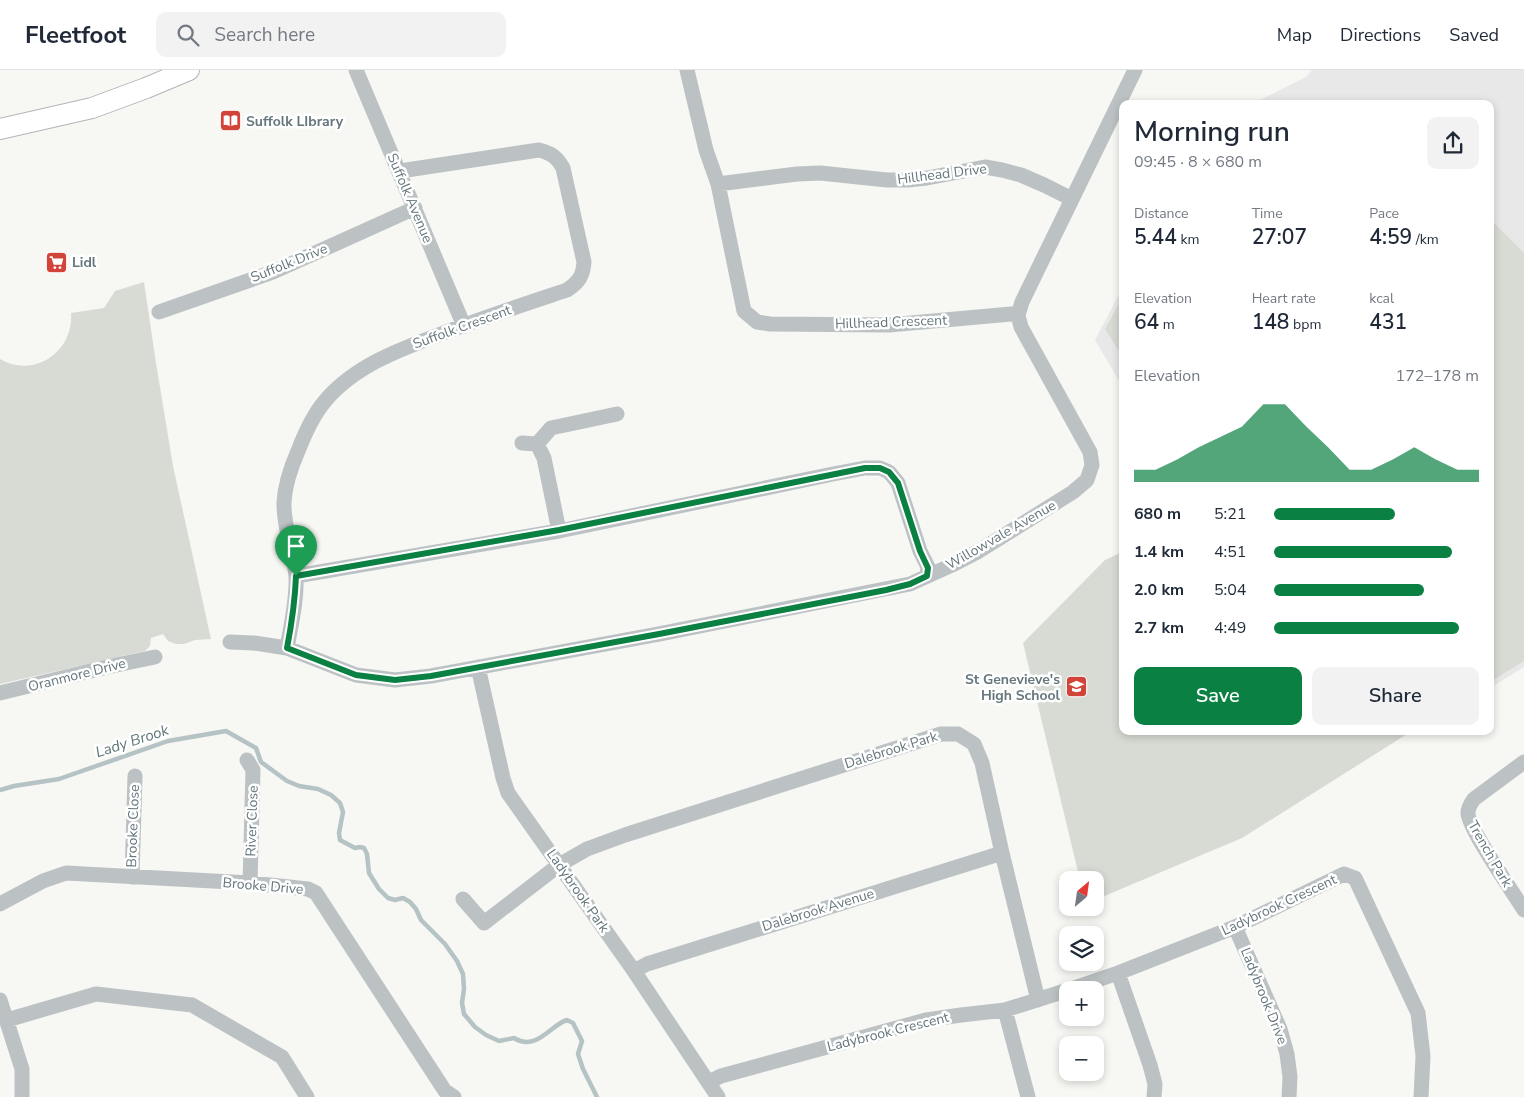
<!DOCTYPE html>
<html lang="en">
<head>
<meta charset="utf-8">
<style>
  :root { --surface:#fff; --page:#f2f2f3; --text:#1f2937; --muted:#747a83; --line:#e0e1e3; --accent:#0b8043 }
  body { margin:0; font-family:"Nunito Sans",sans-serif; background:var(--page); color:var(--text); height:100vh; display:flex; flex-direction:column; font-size:19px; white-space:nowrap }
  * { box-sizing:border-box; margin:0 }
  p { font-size:16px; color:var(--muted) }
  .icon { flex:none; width:28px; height:28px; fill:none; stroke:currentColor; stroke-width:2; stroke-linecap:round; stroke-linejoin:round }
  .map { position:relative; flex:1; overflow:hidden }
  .panel { position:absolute; left:1119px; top:30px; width:375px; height:635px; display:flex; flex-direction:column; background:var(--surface); border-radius:10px; box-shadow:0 2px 8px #0003 }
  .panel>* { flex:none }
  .needle { width:32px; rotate:29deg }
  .buttons { position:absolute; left:1059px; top:801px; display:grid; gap:10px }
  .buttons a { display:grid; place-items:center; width:45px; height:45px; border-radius:10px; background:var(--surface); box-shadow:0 2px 8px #0003; font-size:25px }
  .pin { position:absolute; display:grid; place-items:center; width:42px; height:42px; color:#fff; margin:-51px -21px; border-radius:50% 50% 50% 0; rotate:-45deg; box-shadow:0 0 5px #0007 }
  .pin .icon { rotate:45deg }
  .round { display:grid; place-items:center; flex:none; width:52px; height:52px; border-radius:10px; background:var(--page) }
  .summary { display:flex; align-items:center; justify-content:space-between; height:85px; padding:0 15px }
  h1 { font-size:28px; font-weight:600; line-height:38px }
  .metrics { display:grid; grid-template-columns:repeat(3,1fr); gap:8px; height:85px; padding:5px 15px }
  .metrics div { display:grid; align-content:center }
  .metrics b { font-size:21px; font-weight:600 }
  .metrics small { font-size:14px; font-weight:400 }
  .metrics p { font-size:14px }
  .chart { height:140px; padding:10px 15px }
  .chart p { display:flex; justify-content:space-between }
  .chart svg { width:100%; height:90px; margin-top:5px; fill:var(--accent); opacity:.7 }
  .cta { display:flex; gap:10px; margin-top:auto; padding:10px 15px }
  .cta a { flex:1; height:58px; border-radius:10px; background:var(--accent); color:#fff; font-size:20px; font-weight:600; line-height:58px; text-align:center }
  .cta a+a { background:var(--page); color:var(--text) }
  ul { padding:0 15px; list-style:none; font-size:16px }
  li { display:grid; grid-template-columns:80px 60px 1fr; align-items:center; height:38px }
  li i { height:12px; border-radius:6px; background:var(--accent) }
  header { display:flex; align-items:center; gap:30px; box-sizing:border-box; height:70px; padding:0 25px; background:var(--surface); border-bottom:1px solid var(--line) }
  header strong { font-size:24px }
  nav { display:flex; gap:28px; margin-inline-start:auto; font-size:18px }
  .search { width:350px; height:45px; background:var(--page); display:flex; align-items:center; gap:12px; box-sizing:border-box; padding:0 18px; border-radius:10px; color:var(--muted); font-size:19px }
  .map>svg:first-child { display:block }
  .built { fill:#e8e8e8 }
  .green { fill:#d8dbd4 }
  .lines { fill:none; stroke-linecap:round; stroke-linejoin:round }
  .stream { stroke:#b5c3c5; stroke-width:4.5 }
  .major-casing { stroke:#b0b6b8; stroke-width:22 }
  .minor { stroke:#bcc2c4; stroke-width:15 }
  .major { stroke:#fff; stroke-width:20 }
  .route-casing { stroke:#fff; stroke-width:10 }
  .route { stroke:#0b8043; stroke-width:6 }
  .labels { text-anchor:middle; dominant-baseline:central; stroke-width:5; stroke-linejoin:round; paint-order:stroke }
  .poi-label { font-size:14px; font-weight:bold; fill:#65767c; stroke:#fff; text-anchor:start }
  .street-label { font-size:14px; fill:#65767c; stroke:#fff }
  .water-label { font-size:15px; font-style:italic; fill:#607578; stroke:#fff }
</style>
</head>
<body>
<header>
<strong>Fleetfoot</strong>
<div class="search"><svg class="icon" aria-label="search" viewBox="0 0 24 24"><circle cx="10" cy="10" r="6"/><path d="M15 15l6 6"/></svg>Search here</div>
<nav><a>Map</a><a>Directions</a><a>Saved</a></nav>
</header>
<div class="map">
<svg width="1524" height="1027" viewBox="0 0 1524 1027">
  <rect width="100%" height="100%" fill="#f7f7f4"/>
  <path class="built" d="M 1312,0 L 1524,0 L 1524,597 L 1490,618 L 1490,34 L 1252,34 L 1306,7 Z
    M 1122,219 L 1122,316 L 1095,270 Z"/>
  <path class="green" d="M 1490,149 L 1524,183 L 1524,591 L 1490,612 Z
    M 144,212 L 156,293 L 173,396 L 211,569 L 195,570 L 184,574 L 176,574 L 168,571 L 163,564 L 151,568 L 150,576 L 145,581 L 0,614 L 0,289 C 34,309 74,282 71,243 L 104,238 L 115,221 Z
    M 1122,228 L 1122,286 L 1105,259 Z
    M 1122,482 L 1122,661 L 1412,661 L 1242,768 L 1095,830 L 1095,810 L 1080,810 L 1023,573 L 1105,490 Z"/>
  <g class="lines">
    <path class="stream" d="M 0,720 L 14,716 L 59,709 L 168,671 L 226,661 L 256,678 L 261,692 L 287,711 L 299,716 L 318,719 L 331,725 L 340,733 L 343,742 L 339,763 L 340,770 L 355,778 L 360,777 L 364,778 L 367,784 L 369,803 L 379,819 L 388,828 L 395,830 L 403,828 L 410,832 L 416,839 L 421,850 L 445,874 L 457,891 L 463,904 L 464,919 L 462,933 L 464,944 L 475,957 L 486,965 L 499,971 L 514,968 C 537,982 550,955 567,950 L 573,953 L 582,971 L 578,984 L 583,999 L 597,1027"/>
    <defs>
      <path id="major" d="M 0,59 L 92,38 L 146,18 L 189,0"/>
    </defs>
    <use href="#major" class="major-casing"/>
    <path class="minor" d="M 356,0 L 464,256
      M 687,0 L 706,80 L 718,114 L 744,241 L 757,252 L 770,254 L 889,255 L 1011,244 L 1018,245
      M 718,114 L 797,104 L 820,103 L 887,110 L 908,110 L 927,108 L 985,97 L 1002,100 L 1021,105 L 1044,115 L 1072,129
      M 159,242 L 273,202 L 415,138
      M 522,373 L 537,374 L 544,388 L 559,461
      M 537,374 L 551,358 L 617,344
      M 296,506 L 559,461 L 833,404 L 865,398 L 880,398 L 889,402 L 898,413 L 920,481 L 928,497 L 927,506
      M 230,572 L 254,573 L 287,578 L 356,605 L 395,610 L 431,606 L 659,564 L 910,514 L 952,495 L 979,481 L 1073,422 L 1087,410 L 1092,395 L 1090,382 L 1021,257 L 1018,245 L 1022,232 L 1037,201 L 1135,0
      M 287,578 C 291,555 297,531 296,507 C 294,482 283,457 284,432 C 285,415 291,397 298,381 C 305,363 313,345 325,331 C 356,294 406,277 449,261 C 488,246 528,233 567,220 C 579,212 583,206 584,192 L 563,98 C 557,87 551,83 539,80 L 400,101
      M 478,597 L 503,708 L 508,723 L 634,901 L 718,1027
      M 0,623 L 107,597 L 155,587
      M 247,690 L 253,700 L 250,813
      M 1524,692 L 1474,729 C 1471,733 1468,737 1468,743 C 1467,756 1514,824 1524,840
      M 132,807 L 135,706
      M 463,829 L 484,853 L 559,795 L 587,779 L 625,765 L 941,664 L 958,664 L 974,674 L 982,693 L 1002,783 L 1038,930
      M 0,834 L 43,811 L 66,803 L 250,813 L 308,819 L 316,823 L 445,1021 L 454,1027
      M 1235,857 L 1280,959 L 1287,984 L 1290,1007 L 1289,1027
      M 634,901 L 647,894 L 1002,783
      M 1118,903 L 1150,995 L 1155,1014 L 1154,1027
      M 1068,920 L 1118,903 L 1235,857 L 1344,804 L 1355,808 L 1418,943 L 1423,986 L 1421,1027
      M 0,930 L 22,999 L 22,1027
      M 1005,940 L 1028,1027
      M 7,950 L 96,924 L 192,935 L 282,987 L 307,1027
      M 709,1012 L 721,1006 L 926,950 L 961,945 L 1005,940 L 1068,920"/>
    <use href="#major" class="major"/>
  </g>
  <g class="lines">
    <defs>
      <path id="route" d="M 865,398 L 880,398 L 889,402 L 898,413 L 920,481 L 928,498 L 927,506 L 910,514 L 886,520 L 659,564 L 431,606 L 395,610 L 356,605 L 287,578 C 292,552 295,533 296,506 L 559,460 Z"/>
    </defs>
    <use href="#route" class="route-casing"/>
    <use href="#route" class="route"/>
  </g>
  <defs>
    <symbol id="library-square" viewBox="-11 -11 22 22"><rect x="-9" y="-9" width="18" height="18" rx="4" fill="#d24439" stroke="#fff"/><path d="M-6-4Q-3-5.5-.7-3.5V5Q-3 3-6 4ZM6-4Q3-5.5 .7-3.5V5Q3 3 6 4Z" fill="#fff"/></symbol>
    <symbol id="supermarket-square" viewBox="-11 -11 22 22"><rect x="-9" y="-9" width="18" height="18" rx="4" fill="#d24439" stroke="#fff"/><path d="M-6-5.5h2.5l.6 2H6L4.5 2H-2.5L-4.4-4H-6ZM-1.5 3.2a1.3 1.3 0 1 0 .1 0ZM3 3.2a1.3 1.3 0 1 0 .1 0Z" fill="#fff"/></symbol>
    <symbol id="school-square" viewBox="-11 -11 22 22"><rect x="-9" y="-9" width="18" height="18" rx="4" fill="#d24439" stroke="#fff"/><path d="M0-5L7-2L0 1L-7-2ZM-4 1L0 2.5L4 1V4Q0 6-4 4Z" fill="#fff"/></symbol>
  </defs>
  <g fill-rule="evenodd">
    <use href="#library-square" x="218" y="38" width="25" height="25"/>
    <use href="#supermarket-square" x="44" y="180" width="25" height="25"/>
    <use href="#school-square" x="1064" y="604" width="25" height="25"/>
  </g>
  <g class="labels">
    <g class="poi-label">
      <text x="246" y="51">Suffolk LIbrary</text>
      <text x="72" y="192">Lidl</text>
      <text x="1060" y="609" text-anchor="end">St Genevieve's<tspan x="1060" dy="16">High School</tspan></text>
    </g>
    <g class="street-label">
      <text transform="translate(942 104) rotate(-7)">Hillhead Drive</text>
      <text transform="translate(410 128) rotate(67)">Suffolk Avenue</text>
      <text transform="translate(289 193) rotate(-22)">Suffolk Drive</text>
      <text transform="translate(891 252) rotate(-2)">Hillhead Crescent</text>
      <text transform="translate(462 257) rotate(-20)">Suffolk Crescent</text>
      <text transform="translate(1001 465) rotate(-30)">Willowvale Avenue</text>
      <text transform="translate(77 605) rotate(-14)">Oranmore Drive</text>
      <text transform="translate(891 680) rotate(-17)">Dalebrook Park</text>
      <text transform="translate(252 751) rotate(-88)">River Close</text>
      <text transform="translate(133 756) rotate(-88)">Brooke Close</text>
      <text transform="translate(1490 784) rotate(60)">Trench Park</text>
      <text transform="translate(263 816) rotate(5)">Brooke Drive</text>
      <text transform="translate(578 821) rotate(55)">Ladybrook Park</text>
      <text transform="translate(1279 835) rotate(-25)">Ladybrook Crescent</text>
      <text transform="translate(818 840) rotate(-17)">Dalebrook Avenue</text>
      <text transform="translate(1264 926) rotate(68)">Ladybrook Drive</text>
      <text transform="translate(888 962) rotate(-14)">Ladybrook Crescent</text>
    </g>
    <g class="water-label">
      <text transform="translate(132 671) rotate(-18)">Lady Brook</text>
    </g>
  </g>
</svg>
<div class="buttons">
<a><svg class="needle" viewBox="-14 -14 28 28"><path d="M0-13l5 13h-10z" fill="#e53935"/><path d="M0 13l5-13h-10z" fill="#747a83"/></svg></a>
<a><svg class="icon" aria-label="layers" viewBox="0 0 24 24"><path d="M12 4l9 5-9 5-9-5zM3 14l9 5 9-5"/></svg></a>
<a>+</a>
<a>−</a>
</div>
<div class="pin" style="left:296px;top:506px;background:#1e9e55"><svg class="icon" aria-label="arrive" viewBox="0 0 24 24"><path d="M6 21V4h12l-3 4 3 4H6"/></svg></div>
<section class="panel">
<div class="summary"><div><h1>Morning run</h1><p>09:45 · 8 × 680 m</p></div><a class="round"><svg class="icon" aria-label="share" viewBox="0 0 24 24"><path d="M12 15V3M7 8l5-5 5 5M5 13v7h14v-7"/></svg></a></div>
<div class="metrics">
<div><p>Distance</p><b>5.44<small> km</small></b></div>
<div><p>Time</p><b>27:07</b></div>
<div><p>Pace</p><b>4:59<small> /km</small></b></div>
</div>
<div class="metrics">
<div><p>Elevation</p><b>64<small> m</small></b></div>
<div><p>Heart rate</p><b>148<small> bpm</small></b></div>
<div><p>kcal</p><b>431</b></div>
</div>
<div class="chart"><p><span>Elevation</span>172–178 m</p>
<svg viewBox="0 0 160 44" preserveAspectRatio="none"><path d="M0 44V38L10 38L20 33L30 27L40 22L50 17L60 6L70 6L80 17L90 27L100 38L110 38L120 33L130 27L140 33L150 38L160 38V44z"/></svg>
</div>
<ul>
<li><b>680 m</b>5:21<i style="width:59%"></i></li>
<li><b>1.4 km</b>4:51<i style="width:87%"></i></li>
<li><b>2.0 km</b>5:04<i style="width:73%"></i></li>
<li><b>2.7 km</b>4:49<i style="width:90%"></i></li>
</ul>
<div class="cta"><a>Save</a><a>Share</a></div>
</section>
</div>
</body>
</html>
